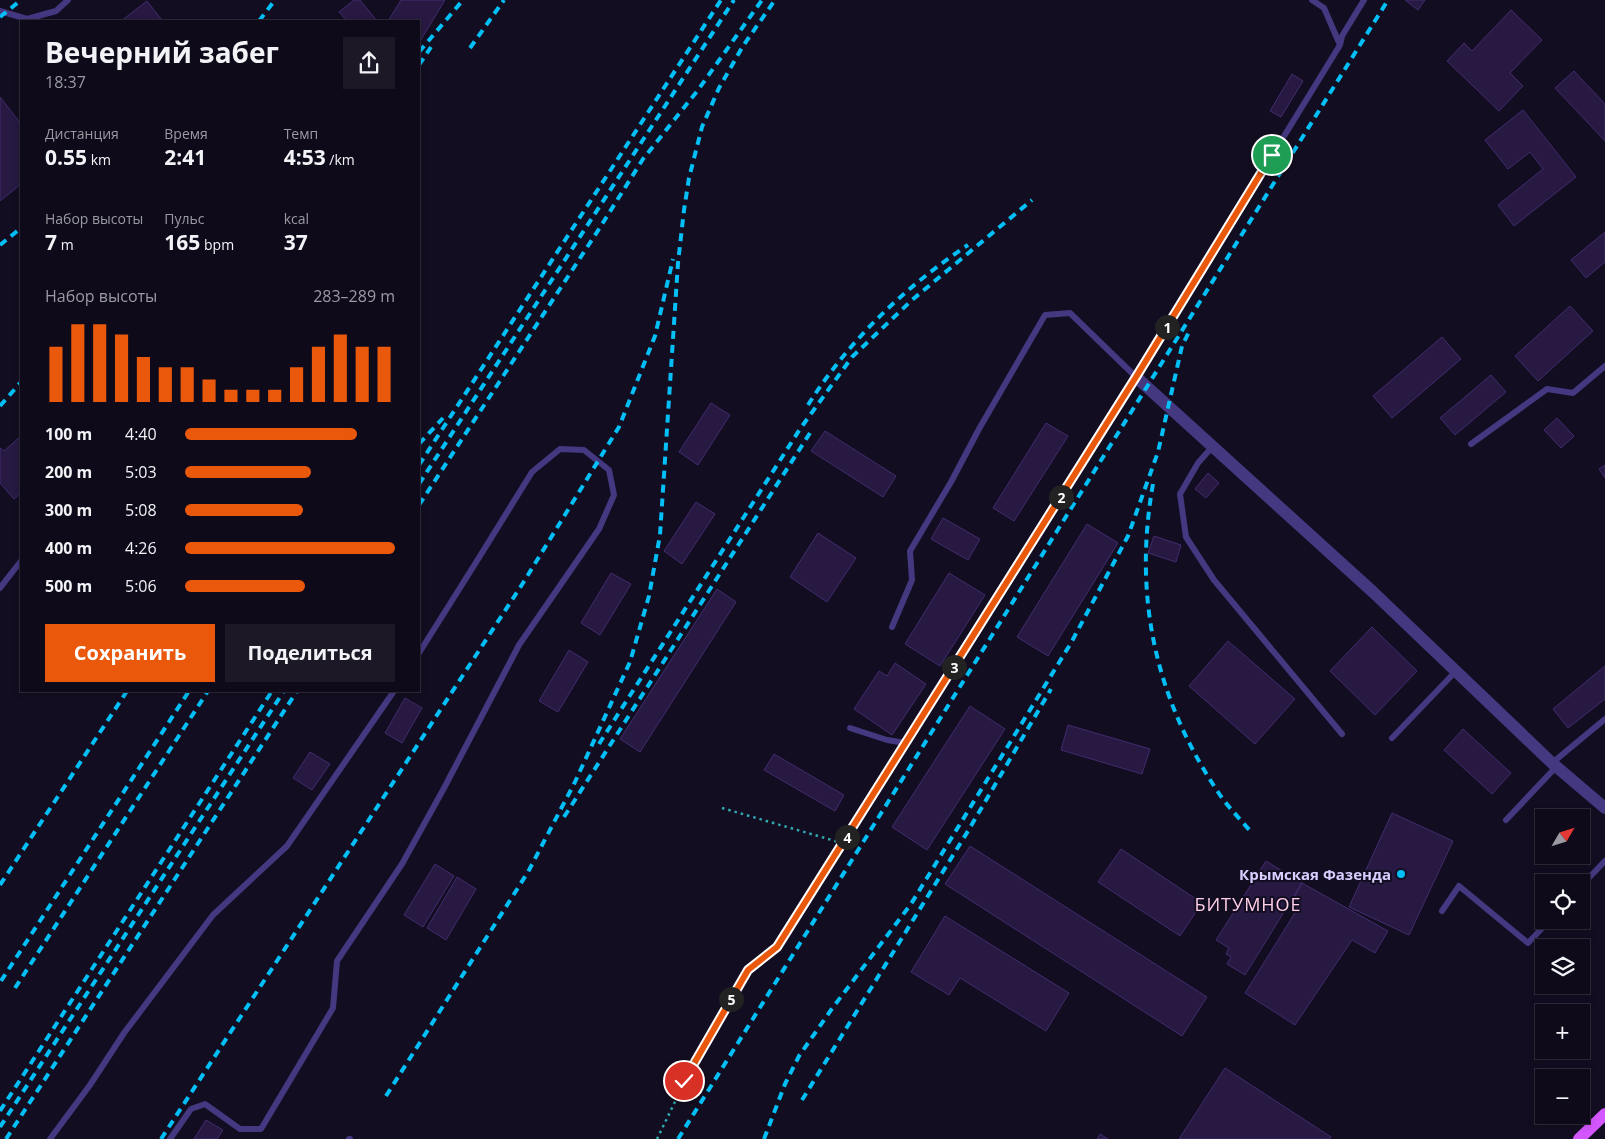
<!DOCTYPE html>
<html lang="ru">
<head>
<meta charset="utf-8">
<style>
  :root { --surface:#0e0a19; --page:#1c1826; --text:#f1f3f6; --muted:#9b9aa2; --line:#2e2b38; --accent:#ea580c }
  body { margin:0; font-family:"Open Sans",sans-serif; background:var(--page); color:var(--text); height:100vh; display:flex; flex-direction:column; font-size:19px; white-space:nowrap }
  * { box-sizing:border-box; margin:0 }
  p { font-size:16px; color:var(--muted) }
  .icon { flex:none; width:28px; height:28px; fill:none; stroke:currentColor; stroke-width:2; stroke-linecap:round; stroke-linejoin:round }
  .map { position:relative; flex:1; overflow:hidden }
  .sheet { position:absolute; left:20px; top:20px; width:400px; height:672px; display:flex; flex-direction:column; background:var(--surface); border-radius:0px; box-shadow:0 2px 8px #0003,0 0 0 1px var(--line) }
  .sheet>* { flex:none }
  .needle { width:32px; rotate:51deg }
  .fabs { position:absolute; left:1535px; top:809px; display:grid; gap:10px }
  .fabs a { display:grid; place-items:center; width:55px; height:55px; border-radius:0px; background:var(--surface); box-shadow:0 2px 8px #0003,0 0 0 1px var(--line); font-size:25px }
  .pin { position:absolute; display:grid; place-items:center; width:42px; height:42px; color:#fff; margin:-21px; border:2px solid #fff; border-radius:50%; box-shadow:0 1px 5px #0007 }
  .km { position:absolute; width:25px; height:25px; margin:-12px; border-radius:50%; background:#222; color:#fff; font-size:14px; line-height:25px; text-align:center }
  .round { display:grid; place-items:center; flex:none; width:52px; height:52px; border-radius:0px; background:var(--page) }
  .head { display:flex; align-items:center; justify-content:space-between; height:85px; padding:0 25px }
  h1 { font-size:28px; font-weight:700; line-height:38px }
  .stats { display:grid; grid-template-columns:repeat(3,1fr); gap:8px; height:85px; padding:5px 25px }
  .stats div { display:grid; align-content:center }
  .stats b { font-size:21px; font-weight:700 }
  .stats small { font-size:14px; font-weight:400 }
  .stats p { font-size:14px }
  .chart { height:140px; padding:10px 25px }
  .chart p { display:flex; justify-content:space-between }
  .chart svg { width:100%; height:90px; margin-top:5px; stroke:var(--accent); stroke-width:6 }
  .cta { display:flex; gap:10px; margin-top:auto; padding:10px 25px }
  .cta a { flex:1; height:58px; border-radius:0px; background:var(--accent); color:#fff; font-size:20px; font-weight:700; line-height:58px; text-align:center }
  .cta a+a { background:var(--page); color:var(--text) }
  ul { padding:0 25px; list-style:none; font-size:16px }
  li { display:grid; grid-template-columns:80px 60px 1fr; align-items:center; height:38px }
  li i { height:12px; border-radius:6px; background:var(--accent) }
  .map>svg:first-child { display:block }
  .building { fill:#271942; stroke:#412c6e }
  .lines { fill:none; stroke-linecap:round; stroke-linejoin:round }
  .path { stroke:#2fa9b2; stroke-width:2.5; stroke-dasharray:2.5 4; stroke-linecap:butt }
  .lane { stroke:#443880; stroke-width:6 }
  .street { stroke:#443880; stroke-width:12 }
  .primary { stroke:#d456fe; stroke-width:12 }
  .rail { stroke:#02c0f7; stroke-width:4; stroke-dasharray:8 6; stroke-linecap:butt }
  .route-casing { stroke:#fff; stroke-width:10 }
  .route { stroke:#ea580c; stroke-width:6 }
  .poi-dot { fill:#02c0f7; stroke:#130d21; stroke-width:2 }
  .labels { text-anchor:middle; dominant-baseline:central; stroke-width:4; stroke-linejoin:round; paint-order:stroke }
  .poi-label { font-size:15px; font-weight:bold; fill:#d9ceff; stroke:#130d21; text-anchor:end }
  .quarter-label { font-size:18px; letter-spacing:1px; fill:#ffd0e8; stroke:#130d21 }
</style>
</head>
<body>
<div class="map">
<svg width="1605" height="1139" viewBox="0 0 1605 1139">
  <rect width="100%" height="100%" fill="#130d21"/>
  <path class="building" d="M 354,0 L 360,0 L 377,21 L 347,21 L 339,12 Z
    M 401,0 L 445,0 L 419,43 L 419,21 L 388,21 Z
    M 1405,0 L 1425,0 L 1418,10 Z
    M 147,1 L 161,19 L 158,21 L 121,21 Z
    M 1511,10 L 1542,40 L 1510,73 L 1523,86 L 1499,111 L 1447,61 L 1464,43 L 1472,51 Z
    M 1574,71 L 1605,104 L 1605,141 L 1555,88 Z
    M 1292,74 L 1303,81 L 1281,117 L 1270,111 Z
    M 0,97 L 21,124 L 21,184 L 0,201 Z
    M 1523,110 L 1576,177 L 1514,226 L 1498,205 L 1543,169 L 1530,152 L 1508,169 L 1485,140 Z
    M 1605,232 L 1605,262 L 1586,278 L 1571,260 Z
    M 1570,306 L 1593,331 L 1538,381 L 1515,356 Z
    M 1442,337 L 1461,359 L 1392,418 L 1373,396 Z
    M 1491,375 L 1506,392 L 1455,435 L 1440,418 Z
    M 711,403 L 730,415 L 698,465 L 679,452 Z
    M 1557,418 L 1574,436 L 1561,448 L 1544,430 Z
    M 1046,423 L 1068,436 L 1014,521 L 993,508 Z
    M 825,431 L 896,476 L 883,497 L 811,451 Z
    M 21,436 L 21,493 L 14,499 L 0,483 L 0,448 L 4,451 Z
    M 1605,465 L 1605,478 L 1599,469 Z
    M 1208,473 L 1219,483 L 1206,498 L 1195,489 Z
    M 696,502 L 715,514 L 682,564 L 664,551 Z
    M 943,518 L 980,539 L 968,560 L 931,539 Z
    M 1087,524 L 1118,543 L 1048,656 L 1017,637 Z
    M 818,533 L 856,558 L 827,602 L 790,577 Z
    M 1154,536 L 1181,545 L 1176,562 L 1148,553 Z
    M 611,573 L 631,584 L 600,635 L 581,623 Z
    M 949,573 L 985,595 L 940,666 L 905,644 Z
    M 717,589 L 736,602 L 640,752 L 620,739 Z
    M 1372,627 L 1417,671 L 1375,715 L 1330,671 Z
    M 1228,641 L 1295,699 L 1255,744 L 1189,686 Z
    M 569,650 L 588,662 L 558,712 L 539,701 Z
    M 895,663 L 926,684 L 892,735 L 854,709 L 879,671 L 887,676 Z
    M 1605,666 L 1605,699 L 1568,728 L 1553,709 Z
    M 405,698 L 422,708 L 402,743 L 385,733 Z
    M 970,706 L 1005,729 L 927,850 L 892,827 Z
    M 1068,725 L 1150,749 L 1142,774 L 1061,750 Z
    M 1463,729 L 1511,773 L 1492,794 L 1444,750 Z
    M 310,752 L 330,764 L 312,790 L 293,778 Z
    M 774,754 L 844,795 L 835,811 L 764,770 Z
    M 1392,813 L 1453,841 L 1409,935 L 1349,907 Z
    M 970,846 L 1207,997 L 1182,1036 L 945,884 Z
    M 1121,849 L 1202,903 L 1180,936 L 1098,882 Z
    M 1266,861 L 1302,883 L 1245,975 L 1227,964 L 1231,957 L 1226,954 L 1229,948 L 1216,940 Z
    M 435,864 L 454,876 L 423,927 L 404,915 Z
    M 457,877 L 476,889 L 446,940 L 427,928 Z
    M 1302,883 L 1388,931 L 1375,953 L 1352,940 L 1295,1025 L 1245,993 L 1298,908 L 1290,904 Z
    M 945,916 L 1069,993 L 1046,1031 L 960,978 L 949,995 L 911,972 Z
    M 1225,1068 L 1331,1137 L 1329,1139 L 1179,1139 Z
    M 206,1120 L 223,1130 L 217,1139 L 194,1139 Z
    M 1100,1134 L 1108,1139 L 1097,1139 Z"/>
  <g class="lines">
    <path class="path" d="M 722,808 L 842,843
      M 657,1139 L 685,1081 L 748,970 L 777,947 L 901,750"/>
    <path class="lane" d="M 0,11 L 27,19 L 56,11 L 68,0
      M 1340,45 L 1342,36 L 1364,0
      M 1471,444 L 1547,389 L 1573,393 L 1605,366
      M 1213,446 L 1198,463 L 1180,494 L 1186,537 L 1214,580 L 1342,734
      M 0,588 L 21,561
      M 892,627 L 912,580 L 910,551 L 951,482 L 979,429 L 1045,315 L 1070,313 L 1136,377
      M 850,728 L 887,740 L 906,743 L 1136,377 L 1340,45 L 1324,8 L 1312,0
      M 1392,738 L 1456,671
      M 1552,763 L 1605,719
      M 1506,820 L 1557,766
      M 1581,886 L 1605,861
      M 1442,911 L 1459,886 L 1528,943 L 1550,920
      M 50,1139 L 90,1085 L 124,1033 L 213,915 L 287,846 L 394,691
      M 170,1139 L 191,1109 L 205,1104 L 240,1129 L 261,1129 L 333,1008 L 337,961 L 402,864 L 443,790 L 519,645 L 599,529 L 614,495 L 609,470 L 584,450 L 560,449 L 532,472 L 475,564 L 419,653
      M 349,1139 L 350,1139"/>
    <path class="street" d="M 1136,377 L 1373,592 L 1552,763 L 1605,808"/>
    <path class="primary" d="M 1579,1139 L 1605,1114"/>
    <path class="rail" d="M 0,17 L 21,0
      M 259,21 L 275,0
      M 470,48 L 504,0
      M 419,52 L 463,0
      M 419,65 L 431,47
      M 0,245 L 21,228
      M 808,405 C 849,340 905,287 968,245
      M 0,406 L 21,382
      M 419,444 L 443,418
      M 419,465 L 721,0
      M 419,484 L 734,0
      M 1153,484 C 1133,595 1155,698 1218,792 C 1227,806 1240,819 1252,833
      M 419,505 L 599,229 L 643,159 L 698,90 L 762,0
      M 599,744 L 800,429 L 852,357 L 912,300 L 1032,200
      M 564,817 L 810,433
      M 0,885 L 127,691
      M 1,981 L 189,691
      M 15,988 L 208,691
      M 386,1096 L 528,872 L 575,782 L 630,662 L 649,596 L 660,535 L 678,263 L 684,210 L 689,178 L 702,127 L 719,88 L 743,46 L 775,0
      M 802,1100 L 968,831 L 1051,689
      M 0,1111 L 272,691
      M 0,1127 L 284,691
      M 6,1139 L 297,691
      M 161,1139 L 523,583 L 619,427 L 655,336 L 673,259
      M 678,1139 L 1388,0
      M 764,1139 L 785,1084 L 799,1056 L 831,1010 L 911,904 L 1071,643 L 1128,536 L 1158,452 L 1182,346 L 1190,330"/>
  </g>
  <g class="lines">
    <defs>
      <path id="route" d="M 684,1081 L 748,970 L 777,947 L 1136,377 L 1272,155"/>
    </defs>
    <use href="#route" class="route-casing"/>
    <use href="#route" class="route"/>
  </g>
  <circle class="poi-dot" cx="1401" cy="874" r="5"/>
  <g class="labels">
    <g class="poi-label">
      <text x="1391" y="874">Крымская Фазенда</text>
    </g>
    <g class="quarter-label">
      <text x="1248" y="904">БИТУМНОЕ</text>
    </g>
  </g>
</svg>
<div class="fabs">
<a><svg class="needle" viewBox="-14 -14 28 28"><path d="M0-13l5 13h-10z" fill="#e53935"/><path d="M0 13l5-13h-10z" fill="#9b9aa2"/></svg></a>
<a><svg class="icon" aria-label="locate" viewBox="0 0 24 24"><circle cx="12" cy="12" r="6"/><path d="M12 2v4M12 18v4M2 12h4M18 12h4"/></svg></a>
<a><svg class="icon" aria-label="layers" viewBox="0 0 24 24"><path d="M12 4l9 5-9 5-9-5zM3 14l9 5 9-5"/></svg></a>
<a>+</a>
<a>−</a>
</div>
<div class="pin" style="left:1272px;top:155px;background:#1e9e55"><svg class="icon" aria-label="arrive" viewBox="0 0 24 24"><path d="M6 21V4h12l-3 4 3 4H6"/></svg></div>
<div class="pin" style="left:684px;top:1081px;background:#d93025"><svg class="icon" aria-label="check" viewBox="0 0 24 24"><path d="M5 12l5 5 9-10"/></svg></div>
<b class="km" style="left:1167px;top:327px">1</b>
<b class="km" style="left:1061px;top:497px">2</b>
<b class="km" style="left:954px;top:667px">3</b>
<b class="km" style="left:847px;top:837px">4</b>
<b class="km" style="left:731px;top:999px">5</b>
<section class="sheet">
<div class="head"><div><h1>Вечерний забег</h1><p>18:37</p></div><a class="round"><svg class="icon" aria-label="share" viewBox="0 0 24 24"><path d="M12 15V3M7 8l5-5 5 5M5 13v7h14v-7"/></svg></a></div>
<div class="stats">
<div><p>Дистанция</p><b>0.55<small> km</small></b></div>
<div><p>Время</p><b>2:41</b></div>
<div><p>Темп</p><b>4:53<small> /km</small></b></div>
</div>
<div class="stats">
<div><p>Набор высоты</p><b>7<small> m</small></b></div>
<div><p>Пульс</p><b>165<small> bpm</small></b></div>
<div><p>kcal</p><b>37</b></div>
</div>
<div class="chart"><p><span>Набор высоты</span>283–289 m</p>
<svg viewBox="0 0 160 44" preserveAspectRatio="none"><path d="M5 44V17M15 44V6M25 44V6M35 44V11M45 44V22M55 44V27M65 44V27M75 44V33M85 44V38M95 44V38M105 44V38M115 44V27M125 44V17M135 44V11M145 44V17M155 44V17"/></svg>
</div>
<ul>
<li><b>100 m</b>4:40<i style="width:82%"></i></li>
<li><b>200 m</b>5:03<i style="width:60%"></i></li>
<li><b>300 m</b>5:08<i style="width:56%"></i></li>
<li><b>400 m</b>4:26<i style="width:100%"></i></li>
<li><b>500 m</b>5:06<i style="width:57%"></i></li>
</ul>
<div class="cta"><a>Сохранить</a><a>Поделиться</a></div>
</section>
</div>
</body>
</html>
